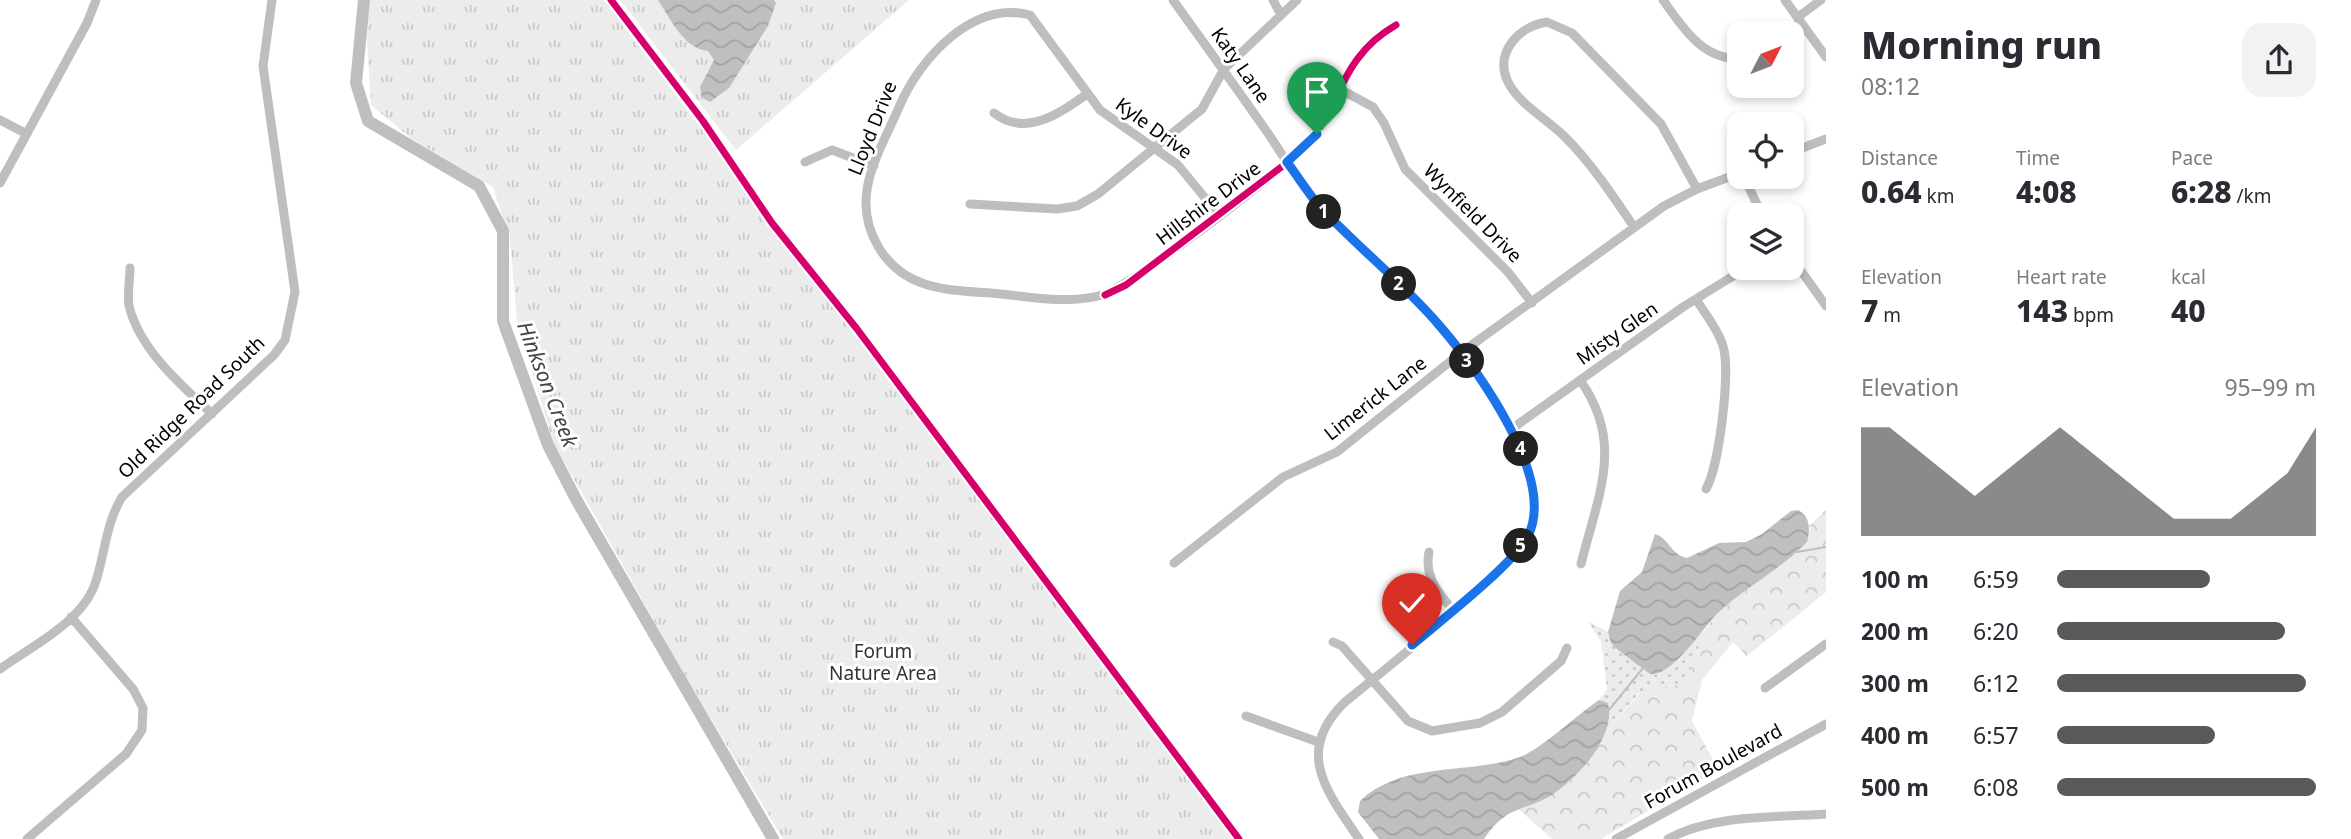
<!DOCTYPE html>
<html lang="en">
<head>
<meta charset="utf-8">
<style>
  :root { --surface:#fff; --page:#f2f2f3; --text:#2b2b33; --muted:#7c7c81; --accent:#595959 }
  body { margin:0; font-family:"Noto Sans",sans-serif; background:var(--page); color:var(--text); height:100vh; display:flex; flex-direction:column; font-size:26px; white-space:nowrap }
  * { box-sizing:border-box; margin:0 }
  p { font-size:23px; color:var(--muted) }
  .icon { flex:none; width:38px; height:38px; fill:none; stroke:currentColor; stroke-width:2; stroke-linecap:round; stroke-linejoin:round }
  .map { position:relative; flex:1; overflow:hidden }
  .sheet { display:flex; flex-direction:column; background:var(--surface); width:525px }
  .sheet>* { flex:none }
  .needle { width:46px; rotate:48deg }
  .tools { position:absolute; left:1727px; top:21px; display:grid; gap:14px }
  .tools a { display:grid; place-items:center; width:77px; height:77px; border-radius:14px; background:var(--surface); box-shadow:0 4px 10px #0003; font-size:35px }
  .pin { position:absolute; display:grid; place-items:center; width:60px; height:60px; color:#fff; margin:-72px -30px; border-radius:50% 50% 50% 0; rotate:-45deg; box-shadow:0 0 7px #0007 }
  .pin .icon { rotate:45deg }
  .km { position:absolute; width:35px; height:35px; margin:-18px; border-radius:50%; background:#222; color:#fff; font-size:19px; line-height:35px; text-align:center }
  .round { display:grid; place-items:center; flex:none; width:74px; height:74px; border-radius:21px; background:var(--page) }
  .head { display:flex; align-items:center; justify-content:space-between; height:119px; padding:0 35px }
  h1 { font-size:38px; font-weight:800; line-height:52px }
  .stats { display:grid; grid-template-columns:repeat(3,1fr); gap:10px; height:119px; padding:7px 35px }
  .stats div { display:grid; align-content:center }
  .stats b { font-size:30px; font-weight:800 }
  .stats small { font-size:19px; font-weight:400 }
  .stats p { font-size:19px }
  .chart { height:196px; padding:14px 35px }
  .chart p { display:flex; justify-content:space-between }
  .chart svg { width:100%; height:126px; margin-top:7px; fill:var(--accent); opacity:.7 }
  ul { padding:0 35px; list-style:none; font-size:23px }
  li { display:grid; grid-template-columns:112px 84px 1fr; align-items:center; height:52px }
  li i { height:18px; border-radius:9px; background:var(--accent) }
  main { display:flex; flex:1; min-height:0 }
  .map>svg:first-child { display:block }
  .grass { fill:url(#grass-dots) }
  .forest { fill:url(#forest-crowns) }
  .park { fill:url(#park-tufts) }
  .water { fill:url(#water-waves) }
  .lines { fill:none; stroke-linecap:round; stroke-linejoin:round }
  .stream { stroke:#bfbfbf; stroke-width:2 }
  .river { stroke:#bfbfbf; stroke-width:12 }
  .minor { stroke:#bebebe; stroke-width:9 }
  .cycleway-casing { stroke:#fff; stroke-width:11 }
  .cycleway { stroke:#d6006c; stroke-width:7 }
  .route-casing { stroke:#fff; stroke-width:14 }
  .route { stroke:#1a73e8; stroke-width:9 }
  .labels { text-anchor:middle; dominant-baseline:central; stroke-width:6; stroke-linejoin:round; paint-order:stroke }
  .street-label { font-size:19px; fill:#000; stroke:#fff }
  .park-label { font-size:19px; fill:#333; stroke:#fff }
  .water-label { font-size:21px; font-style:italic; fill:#444; stroke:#fff }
</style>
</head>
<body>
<main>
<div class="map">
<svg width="1826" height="839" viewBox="0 0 1826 839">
  <defs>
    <pattern id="grass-dots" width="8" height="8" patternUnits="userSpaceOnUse" patternTransform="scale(1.75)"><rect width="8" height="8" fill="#ececec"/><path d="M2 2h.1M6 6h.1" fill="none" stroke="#c9c9c9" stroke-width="1.8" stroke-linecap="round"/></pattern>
    <pattern id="forest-crowns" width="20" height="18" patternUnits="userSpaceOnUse" patternTransform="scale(1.75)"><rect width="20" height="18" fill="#ececec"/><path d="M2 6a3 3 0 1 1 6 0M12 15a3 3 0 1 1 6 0" fill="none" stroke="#c9c9c9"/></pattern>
    <pattern id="park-tufts" width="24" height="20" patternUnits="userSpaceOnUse" patternTransform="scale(1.75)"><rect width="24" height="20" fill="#ececec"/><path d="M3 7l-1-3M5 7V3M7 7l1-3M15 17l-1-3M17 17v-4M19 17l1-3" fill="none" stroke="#c9c9c9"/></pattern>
    <pattern id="water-waves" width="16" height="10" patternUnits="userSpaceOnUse" patternTransform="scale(1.75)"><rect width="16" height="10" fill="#bfbfbf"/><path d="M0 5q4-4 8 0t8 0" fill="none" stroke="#a2a2a2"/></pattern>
  </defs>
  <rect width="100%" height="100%" fill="#fff"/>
  <path class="grass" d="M 1588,621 L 1608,632 L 1618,650 L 1654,675 L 1670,666 L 1705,630 L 1685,684 L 1655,688 L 1648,694 L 1639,693 L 1606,732 L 1609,718 L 1608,703 L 1599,700 L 1607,689 L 1601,642 Z"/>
  <path class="forest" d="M 1826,510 L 1826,592 L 1747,656 L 1733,642 L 1702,680 L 1692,721 L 1718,769 L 1601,839 L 1552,839 L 1518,809 L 1559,790 L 1594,752 L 1606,732 L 1640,693 L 1648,694 L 1655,688 L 1685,684 L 1705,630 L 1717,614 L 1810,530 L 1809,526 Z"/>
  <path class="park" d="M 368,0 L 604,0 L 1238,839 L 783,839 L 687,679 L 553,442 L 517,320 L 510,240 L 493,187 L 412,139 L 371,105 L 366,25 Z
    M 620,0 L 909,0 L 736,150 Z"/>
  <path class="water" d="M 658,0 L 774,0 L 776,3 L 768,26 L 729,88 L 710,102 L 702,97 L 700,87 L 714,60 L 708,51 C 684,49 670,18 658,0 Z
    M 1798,510 C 1811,517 1810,530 1807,542 C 1780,570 1745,587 1717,614 C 1702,629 1672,677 1650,674 L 1618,650 L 1611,643 L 1608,632 L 1620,591 L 1642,572 L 1655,534 C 1669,538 1671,555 1687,558 L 1719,543 L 1746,542 L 1762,534 L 1791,511 Z
    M 1599,700 L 1608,703 C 1616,735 1583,771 1560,789 C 1531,813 1510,800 1484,839 L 1379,839 L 1358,812 L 1360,801 C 1401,761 1469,775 1520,757 C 1541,749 1578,714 1599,700 Z"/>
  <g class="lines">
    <path class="stream" d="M 1797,552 L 1826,547
      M 1609,710 L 1643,668"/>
    <path class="river" d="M 364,0 L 356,83 L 368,121 L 479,186 L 503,231 L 503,321 L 548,445 L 577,501 L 773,839"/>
    <path class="minor" d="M 1173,0 C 1204,43 1235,86 1265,129 C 1283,155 1299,183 1320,207 C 1355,248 1399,282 1437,322 C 1473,361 1550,472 1533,526 C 1521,562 1381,673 1345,702 C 1294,751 1326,791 1359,839
      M 1273,0 L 1281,15
      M 1663,0 C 1683,28 1702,59 1740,59
      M 1785,0 L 1826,57
      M 1798,17 L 1821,0
      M 1785,33 L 1801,22
      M 1338,88 L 1373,107 L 1384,123 L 1405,169 L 1508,272 L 1532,303
      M 994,113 C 1026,138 1060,113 1087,94
      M 0,120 L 27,134
      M 1792,152 L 1826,139
      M 805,162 L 832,150 L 874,166
      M 1744,177 L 1762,215
      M 0,183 L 87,23 L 96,0
      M 970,204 L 1057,209 L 1077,206 L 1098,194 L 1202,109 L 1224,69 L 1297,0
      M 1219,215 L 1178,165 L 1100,110 L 1030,15 C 972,0 920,59 900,105 C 879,154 848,197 879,248 C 905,290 947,290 991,293 C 1026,296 1067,305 1102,295 C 1129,288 1301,158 1317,134 C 1345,90 1345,54 1396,25
      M 1634,227 C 1613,196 1592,164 1565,137 C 1547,119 1517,103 1507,80 C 1495,51 1520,26 1547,22 L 1572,33 L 1661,124 L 1697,189
      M 1792,258 L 1826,306
      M 130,268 C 130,280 127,295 129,306 C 140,350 181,385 212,414
      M 1696,299 C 1705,314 1718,329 1723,346 C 1731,371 1719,467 1706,489
      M 1580,380 C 1625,443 1598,495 1581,564
      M 1510,430 L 1683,307 L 1746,268
      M 1429,552 C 1424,576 1438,593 1453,610
      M 1174,563 L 1283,477 L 1337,452 L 1462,352 L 1664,206 L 1697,189 L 1740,173
      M 1333,642 L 1342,646 L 1408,721 L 1432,731 L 1480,723 L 1502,712 L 1561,661 L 1567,648
      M 0,669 C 32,646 84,621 96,581 C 105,553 106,523 122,497 L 274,355 L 285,340 L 295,292 L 263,66 L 272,0
      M 1765,688 L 1826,644
      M 1246,716 L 1318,742
      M 27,839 L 126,754 L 142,730 L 143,708 L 133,689 L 71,617
      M 1616,839 L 1826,724
      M 1668,839 C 1714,814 1774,818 1826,814"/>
    <defs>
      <path id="cycleway" d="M 611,0 L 703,121 L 772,223 L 857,329 L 1239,839
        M 1105,295 L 1126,285 L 1305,149 C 1341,105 1340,57 1396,25"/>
    </defs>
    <use href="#cycleway" class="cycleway-casing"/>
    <use href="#cycleway" class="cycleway"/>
  </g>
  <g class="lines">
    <defs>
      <path id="route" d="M 1317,134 L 1287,162 C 1299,178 1309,195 1322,209 C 1360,249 1404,284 1439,325 C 1477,369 1557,478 1528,536 C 1514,564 1439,622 1412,645"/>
    </defs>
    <use href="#route" class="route-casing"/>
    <use href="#route" class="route"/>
  </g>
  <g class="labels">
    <g class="street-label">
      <text transform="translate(1241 65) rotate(55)">Katy Lane</text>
      <text transform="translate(872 128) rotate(-68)">Lloyd Drive</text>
      <text transform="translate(1154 128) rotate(36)">Kyle Drive</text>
      <text transform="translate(1208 203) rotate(-37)">Hillshire Drive</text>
      <text transform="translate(1473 213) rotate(45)">Wynfield Drive</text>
      <text transform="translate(1617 333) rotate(-35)">Misty Glen</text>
      <text transform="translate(1375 398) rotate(-38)">Limerick Lane</text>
      <text transform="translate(191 407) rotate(-44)">Old Ridge Road South</text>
      <text transform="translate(1713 766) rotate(-29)">Forum Boulevard</text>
    </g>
    <g class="park-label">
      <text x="883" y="651">Forum<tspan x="883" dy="22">Nature Area</tspan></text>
    </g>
    <g class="water-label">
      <text transform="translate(548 384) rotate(69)">Hinkson Creek</text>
    </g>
  </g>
</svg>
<div class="tools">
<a><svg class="needle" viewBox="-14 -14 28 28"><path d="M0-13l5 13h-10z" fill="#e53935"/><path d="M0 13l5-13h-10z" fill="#7c7c81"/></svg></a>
<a><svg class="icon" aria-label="locate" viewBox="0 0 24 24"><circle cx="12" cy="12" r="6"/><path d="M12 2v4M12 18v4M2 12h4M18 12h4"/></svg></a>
<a><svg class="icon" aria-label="layers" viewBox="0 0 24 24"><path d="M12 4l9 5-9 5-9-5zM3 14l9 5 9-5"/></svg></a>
</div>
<div class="pin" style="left:1317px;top:134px;background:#1e9e55"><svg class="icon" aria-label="arrive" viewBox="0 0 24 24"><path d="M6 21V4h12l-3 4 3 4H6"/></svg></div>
<div class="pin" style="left:1412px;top:645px;background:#d93025"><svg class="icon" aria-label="check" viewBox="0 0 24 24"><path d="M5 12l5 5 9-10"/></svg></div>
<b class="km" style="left:1324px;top:212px">1</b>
<b class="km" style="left:1399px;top:284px">2</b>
<b class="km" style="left:1467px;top:361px">3</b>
<b class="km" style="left:1521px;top:449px">4</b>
<b class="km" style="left:1521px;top:546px">5</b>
</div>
<section class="sheet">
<div class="head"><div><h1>Morning run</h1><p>08:12</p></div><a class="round"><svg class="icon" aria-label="share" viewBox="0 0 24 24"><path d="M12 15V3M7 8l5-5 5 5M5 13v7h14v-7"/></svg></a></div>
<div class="stats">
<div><p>Distance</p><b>0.64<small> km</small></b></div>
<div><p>Time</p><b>4:08</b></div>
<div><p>Pace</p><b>6:28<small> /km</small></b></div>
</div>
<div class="stats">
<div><p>Elevation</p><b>7<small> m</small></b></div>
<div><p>Heart rate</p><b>143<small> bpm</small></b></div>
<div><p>kcal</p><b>40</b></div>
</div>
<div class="chart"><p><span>Elevation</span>95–99 m</p>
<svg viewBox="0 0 160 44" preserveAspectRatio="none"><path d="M0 44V6L10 6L20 14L30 22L40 30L50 22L60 14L70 6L80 14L90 22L100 30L110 38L120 38L130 38L140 30L150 22L160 6V44z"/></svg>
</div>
<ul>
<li><b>100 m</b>6:59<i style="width:59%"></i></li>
<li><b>200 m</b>6:20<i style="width:88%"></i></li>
<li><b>300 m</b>6:12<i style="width:96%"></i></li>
<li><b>400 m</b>6:57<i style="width:61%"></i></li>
<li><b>500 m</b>6:08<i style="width:100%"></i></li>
</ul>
</section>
</main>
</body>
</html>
